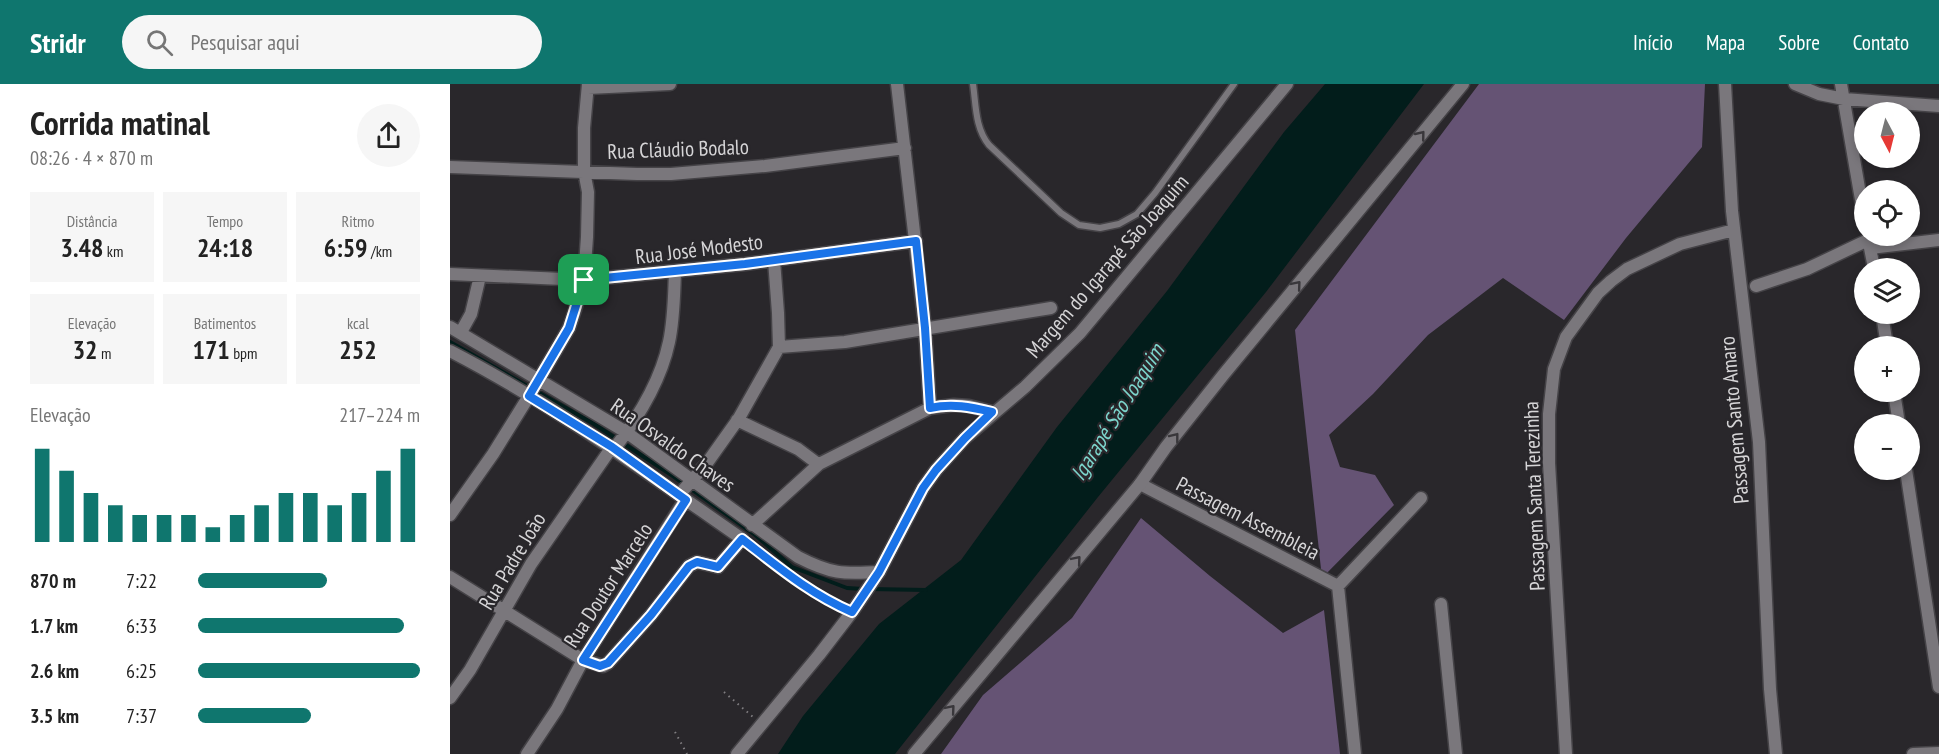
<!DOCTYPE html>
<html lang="pt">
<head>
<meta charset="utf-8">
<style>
  :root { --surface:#fff; --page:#f6f6f6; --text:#222; --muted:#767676; --accent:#0f766e }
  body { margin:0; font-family:"PT Sans Narrow",sans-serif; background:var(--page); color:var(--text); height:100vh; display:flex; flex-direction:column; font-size:22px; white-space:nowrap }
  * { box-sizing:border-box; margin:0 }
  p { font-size:20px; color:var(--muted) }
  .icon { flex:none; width:33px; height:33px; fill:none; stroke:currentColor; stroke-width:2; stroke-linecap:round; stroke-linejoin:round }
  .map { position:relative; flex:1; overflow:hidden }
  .details { display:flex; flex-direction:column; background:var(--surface); width:450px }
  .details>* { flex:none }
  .needle { width:39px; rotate:173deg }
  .fabs { position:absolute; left:1404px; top:18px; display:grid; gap:12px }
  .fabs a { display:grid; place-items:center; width:66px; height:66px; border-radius:50%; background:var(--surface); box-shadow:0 3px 9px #0003; font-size:30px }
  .pin { position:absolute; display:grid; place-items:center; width:51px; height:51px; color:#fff; margin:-26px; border-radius:12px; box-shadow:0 3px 9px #0006 }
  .round { display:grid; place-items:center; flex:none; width:63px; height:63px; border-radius:32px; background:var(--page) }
  .overview { display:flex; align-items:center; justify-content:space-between; height:102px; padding:0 30px }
  h1 { font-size:33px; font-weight:700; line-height:45px }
  .figures { display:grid; grid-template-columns:repeat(3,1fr); gap:9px; height:102px; padding:6px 30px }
  .figures div { display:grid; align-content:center; border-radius:0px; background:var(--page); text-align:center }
  .figures b { font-size:26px; font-weight:700 }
  .figures small { font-size:16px; font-weight:400 }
  .figures p { font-size:16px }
  .chart { height:168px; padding:12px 30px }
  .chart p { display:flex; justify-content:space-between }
  .chart svg { width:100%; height:108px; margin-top:6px; stroke:var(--accent); stroke-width:6 }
  ul { padding:0 30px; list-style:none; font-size:20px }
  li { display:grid; grid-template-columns:96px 72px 1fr; align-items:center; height:45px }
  li i { height:15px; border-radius:8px; background:var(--accent) }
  header { display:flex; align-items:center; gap:36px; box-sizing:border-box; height:84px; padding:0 30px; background:var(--accent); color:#fff }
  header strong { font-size:28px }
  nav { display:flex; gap:33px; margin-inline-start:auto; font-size:21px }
  .search { width:420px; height:54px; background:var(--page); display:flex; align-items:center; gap:15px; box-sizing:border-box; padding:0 21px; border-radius:33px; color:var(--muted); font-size:22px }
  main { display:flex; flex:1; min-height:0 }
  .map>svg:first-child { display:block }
  .forest { fill:#655374 }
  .water { fill:#021d1b }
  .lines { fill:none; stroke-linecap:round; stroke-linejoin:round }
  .stream { stroke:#021d1b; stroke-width:4 }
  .service-casing { stroke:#454347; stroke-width:9 }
  .minor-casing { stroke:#454347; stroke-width:15 }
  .tertiary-casing { stroke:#454347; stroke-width:15 }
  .path { stroke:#807e81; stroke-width:2; stroke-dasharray:1.5 4.5; stroke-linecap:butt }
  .service { stroke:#7a777c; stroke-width:6 }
  .minor { stroke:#7a777c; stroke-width:12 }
  .tertiary { stroke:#7a777c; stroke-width:12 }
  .oneway { stroke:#39373b }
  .route-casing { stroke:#fff; stroke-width:12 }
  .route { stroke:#1a73e8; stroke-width:8 }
  .labels { text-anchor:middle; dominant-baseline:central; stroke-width:4.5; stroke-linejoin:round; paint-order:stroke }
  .street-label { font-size:21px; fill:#d6d5d7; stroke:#29272b }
  .water-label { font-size:22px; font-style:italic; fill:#7cd5cc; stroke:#29272b }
</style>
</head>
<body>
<header>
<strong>Stridr</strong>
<div class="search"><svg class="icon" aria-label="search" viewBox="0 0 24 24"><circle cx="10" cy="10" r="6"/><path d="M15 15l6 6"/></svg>Pesquisar aqui</div>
<nav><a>Início</a><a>Mapa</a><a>Sobre</a><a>Contato</a></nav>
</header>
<main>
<section class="details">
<div class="overview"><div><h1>Corrida matinal</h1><p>08:26 · 4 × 870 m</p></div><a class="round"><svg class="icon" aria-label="share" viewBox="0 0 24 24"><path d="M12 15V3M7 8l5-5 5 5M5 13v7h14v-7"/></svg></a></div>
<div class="figures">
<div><p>Distância</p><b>3.48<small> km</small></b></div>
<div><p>Tempo</p><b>24:18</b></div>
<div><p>Ritmo</p><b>6:59<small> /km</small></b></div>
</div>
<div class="figures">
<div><p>Elevação</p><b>32<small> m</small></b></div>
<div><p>Batimentos</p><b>171<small> bpm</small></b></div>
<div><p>kcal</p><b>252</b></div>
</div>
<div class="chart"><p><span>Elevação</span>217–224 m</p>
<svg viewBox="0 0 160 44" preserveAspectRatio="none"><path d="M5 44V6M15 44V15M25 44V24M35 44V29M45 44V33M55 44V33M65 44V33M75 44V38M85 44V33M95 44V29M105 44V24M115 44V24M125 44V29M135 44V24M145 44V15M155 44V6"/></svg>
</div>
<ul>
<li><b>870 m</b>7:22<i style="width:58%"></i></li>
<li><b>1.7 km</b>6:33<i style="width:93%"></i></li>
<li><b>2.6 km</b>6:25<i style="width:100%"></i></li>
<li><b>3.5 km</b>7:37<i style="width:51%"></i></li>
</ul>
</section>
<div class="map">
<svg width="1489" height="670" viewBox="0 0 1489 670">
  <rect width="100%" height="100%" fill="#29272b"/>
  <path class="forest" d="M 1029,0 L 1255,0 L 1252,63 L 1176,154 L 1114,236 L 1053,194 L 978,251 L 923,310 L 879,351 L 890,383 L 925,391 L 944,421 L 872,494 L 845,246 Z
    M 691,434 L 760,492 L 833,549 L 874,526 L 890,670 L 491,670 L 533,611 L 622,534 Z"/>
  <path class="water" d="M 875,0 L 974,0 L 816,208 L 648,413 L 445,670 L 328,670 L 353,632 L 429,540 L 511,476 L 607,343 L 717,207 L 834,48 Z"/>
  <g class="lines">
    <path class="stream" d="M 0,258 L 144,340 L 223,392 L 304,450 L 342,483 L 397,504 L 413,505
      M 420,505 L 476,506"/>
    <defs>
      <path id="service" d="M 523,0 C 526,21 525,44 539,61 L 611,129 L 629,141 L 650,144 L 669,140 L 687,130 L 705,109 L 784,0"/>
      <path id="minor" d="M 447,0 L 475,244 L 480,324
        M 1275,0 L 1282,127 L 1309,358 L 1320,605 L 1326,670
        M 1345,0 L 1369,10 L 1394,15 L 1489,22
        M 1391,0 L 1414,133
        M 138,4 L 220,0
        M 0,83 L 187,90 L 221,90 L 315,82 L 455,64
        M 1419,159 L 1424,184
        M 1420,164 L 1489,156
        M 0,190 L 134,196 L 295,180 L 466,157
        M 1306,202 L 1357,185 L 1418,156
        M 1432,230 L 1437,262
        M 0,243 L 176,348 L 348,473 C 381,490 392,490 429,488
        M 11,248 L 21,230 L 30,192
        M 329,263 L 395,258 L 601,224
        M 0,267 C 103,320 197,389 292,455 L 268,483 L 247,478 L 239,482 L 201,531 L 158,579 L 153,582 L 133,576 L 0,493
        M 1444,308 L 1449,340
        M 287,336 L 348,365 L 368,380
        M 164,365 C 188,334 211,296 219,258 C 224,235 224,211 225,188
        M 1456,386 L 1489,603
        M 690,400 L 888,502 L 905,670
        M 229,411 L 257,379 L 289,334 L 329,263 L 328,229 L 324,176
        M 0,431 L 43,370 L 79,312 L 119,244 L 125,226 L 134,196 L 137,153 L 138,108 L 134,87 L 134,44 L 138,0
        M 302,441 L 369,380 L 480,324 L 504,321 L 519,322 L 542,328
        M 888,502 L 971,414
        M 991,520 L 1006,670
        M 0,614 L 20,586 L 81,480 L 162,363
        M 77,670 L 107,625 L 133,576 L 235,416
        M 1116,670 L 1099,379 L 1099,330 L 1104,285 L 1116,253 L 1148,209 L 1161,197 L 1177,185 L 1230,160 L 1284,146
        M 1463,670 L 1489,669"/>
      <path id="tertiary" d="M 287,670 L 369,571 L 402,528 L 429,488 L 473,404 L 486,386 L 515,354 L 575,303 L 630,249 L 837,0
        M 464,670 L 690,400 L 716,363 L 774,290 L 1013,0"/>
    </defs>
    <use href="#service" class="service-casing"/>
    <use href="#minor" class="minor-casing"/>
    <use href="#tertiary" class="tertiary-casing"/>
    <path class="path" d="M 301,462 L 348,499 L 390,523
      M 274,608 L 303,633
      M 225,648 L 237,670"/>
    <use href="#service" class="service"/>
    <use href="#minor" class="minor"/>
    <use href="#tertiary" class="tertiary"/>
  </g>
  <defs><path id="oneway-chevron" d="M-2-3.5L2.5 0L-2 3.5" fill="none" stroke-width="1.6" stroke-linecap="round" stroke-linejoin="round" transform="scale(1.5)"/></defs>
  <g class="oneway">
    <use href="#oneway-chevron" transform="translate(971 51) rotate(-51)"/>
    <use href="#oneway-chevron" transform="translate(847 201) rotate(-50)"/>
    <use href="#oneway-chevron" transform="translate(725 353) rotate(-52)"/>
    <use href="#oneway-chevron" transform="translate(627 476) rotate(-50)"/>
    <use href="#oneway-chevron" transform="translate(501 625) rotate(-50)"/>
  </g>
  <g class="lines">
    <defs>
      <path id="route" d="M 466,157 L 475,244 L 480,324 C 502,319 521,323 542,328 L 515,354 L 486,386 L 473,404 L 429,488 L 402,528 C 360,510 327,482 292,455 L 268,483 L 247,478 L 239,482 L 201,531 L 158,579 L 150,582 L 133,576 L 236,416 L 162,363 L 79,312 L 119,244 L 134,196 L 295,180 Z"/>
    </defs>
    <use href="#route" class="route-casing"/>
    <use href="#route" class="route"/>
  </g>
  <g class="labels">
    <g class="street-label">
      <text transform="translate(228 65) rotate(-2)">Rua Cláudio Bodalo</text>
      <text transform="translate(249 165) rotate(-7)">Rua José Modesto</text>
      <text transform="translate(657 182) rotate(-49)">Margem do Igarapé São Joaquim</text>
      <text transform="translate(1284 336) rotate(-95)">Passagem Santo Amaro</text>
      <text transform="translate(223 361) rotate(35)">Rua Osvaldo Chaves</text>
      <text transform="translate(1084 412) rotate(-92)">Passagem Santa Terezinha</text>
      <text transform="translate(798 434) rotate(27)">Passagem Assembleia</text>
      <text transform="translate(62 477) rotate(-59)">Rua Padre João</text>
      <text transform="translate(158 501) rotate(-57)">Rua Doutor Marcelo</text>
    </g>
    <g class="water-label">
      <text transform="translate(667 328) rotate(-58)">Igarapé São Joaquim</text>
    </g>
  </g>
</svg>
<div class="fabs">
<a><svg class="needle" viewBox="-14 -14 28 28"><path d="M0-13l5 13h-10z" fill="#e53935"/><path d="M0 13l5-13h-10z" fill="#767676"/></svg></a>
<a><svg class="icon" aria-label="locate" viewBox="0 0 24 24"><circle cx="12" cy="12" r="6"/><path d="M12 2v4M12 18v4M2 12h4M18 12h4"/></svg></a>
<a><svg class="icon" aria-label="layers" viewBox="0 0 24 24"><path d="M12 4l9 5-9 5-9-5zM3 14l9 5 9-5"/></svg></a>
<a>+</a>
<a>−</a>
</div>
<div class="pin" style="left:134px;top:196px;background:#1e9e55"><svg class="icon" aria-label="arrive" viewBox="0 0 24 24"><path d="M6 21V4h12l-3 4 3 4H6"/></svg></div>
</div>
</main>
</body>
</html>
